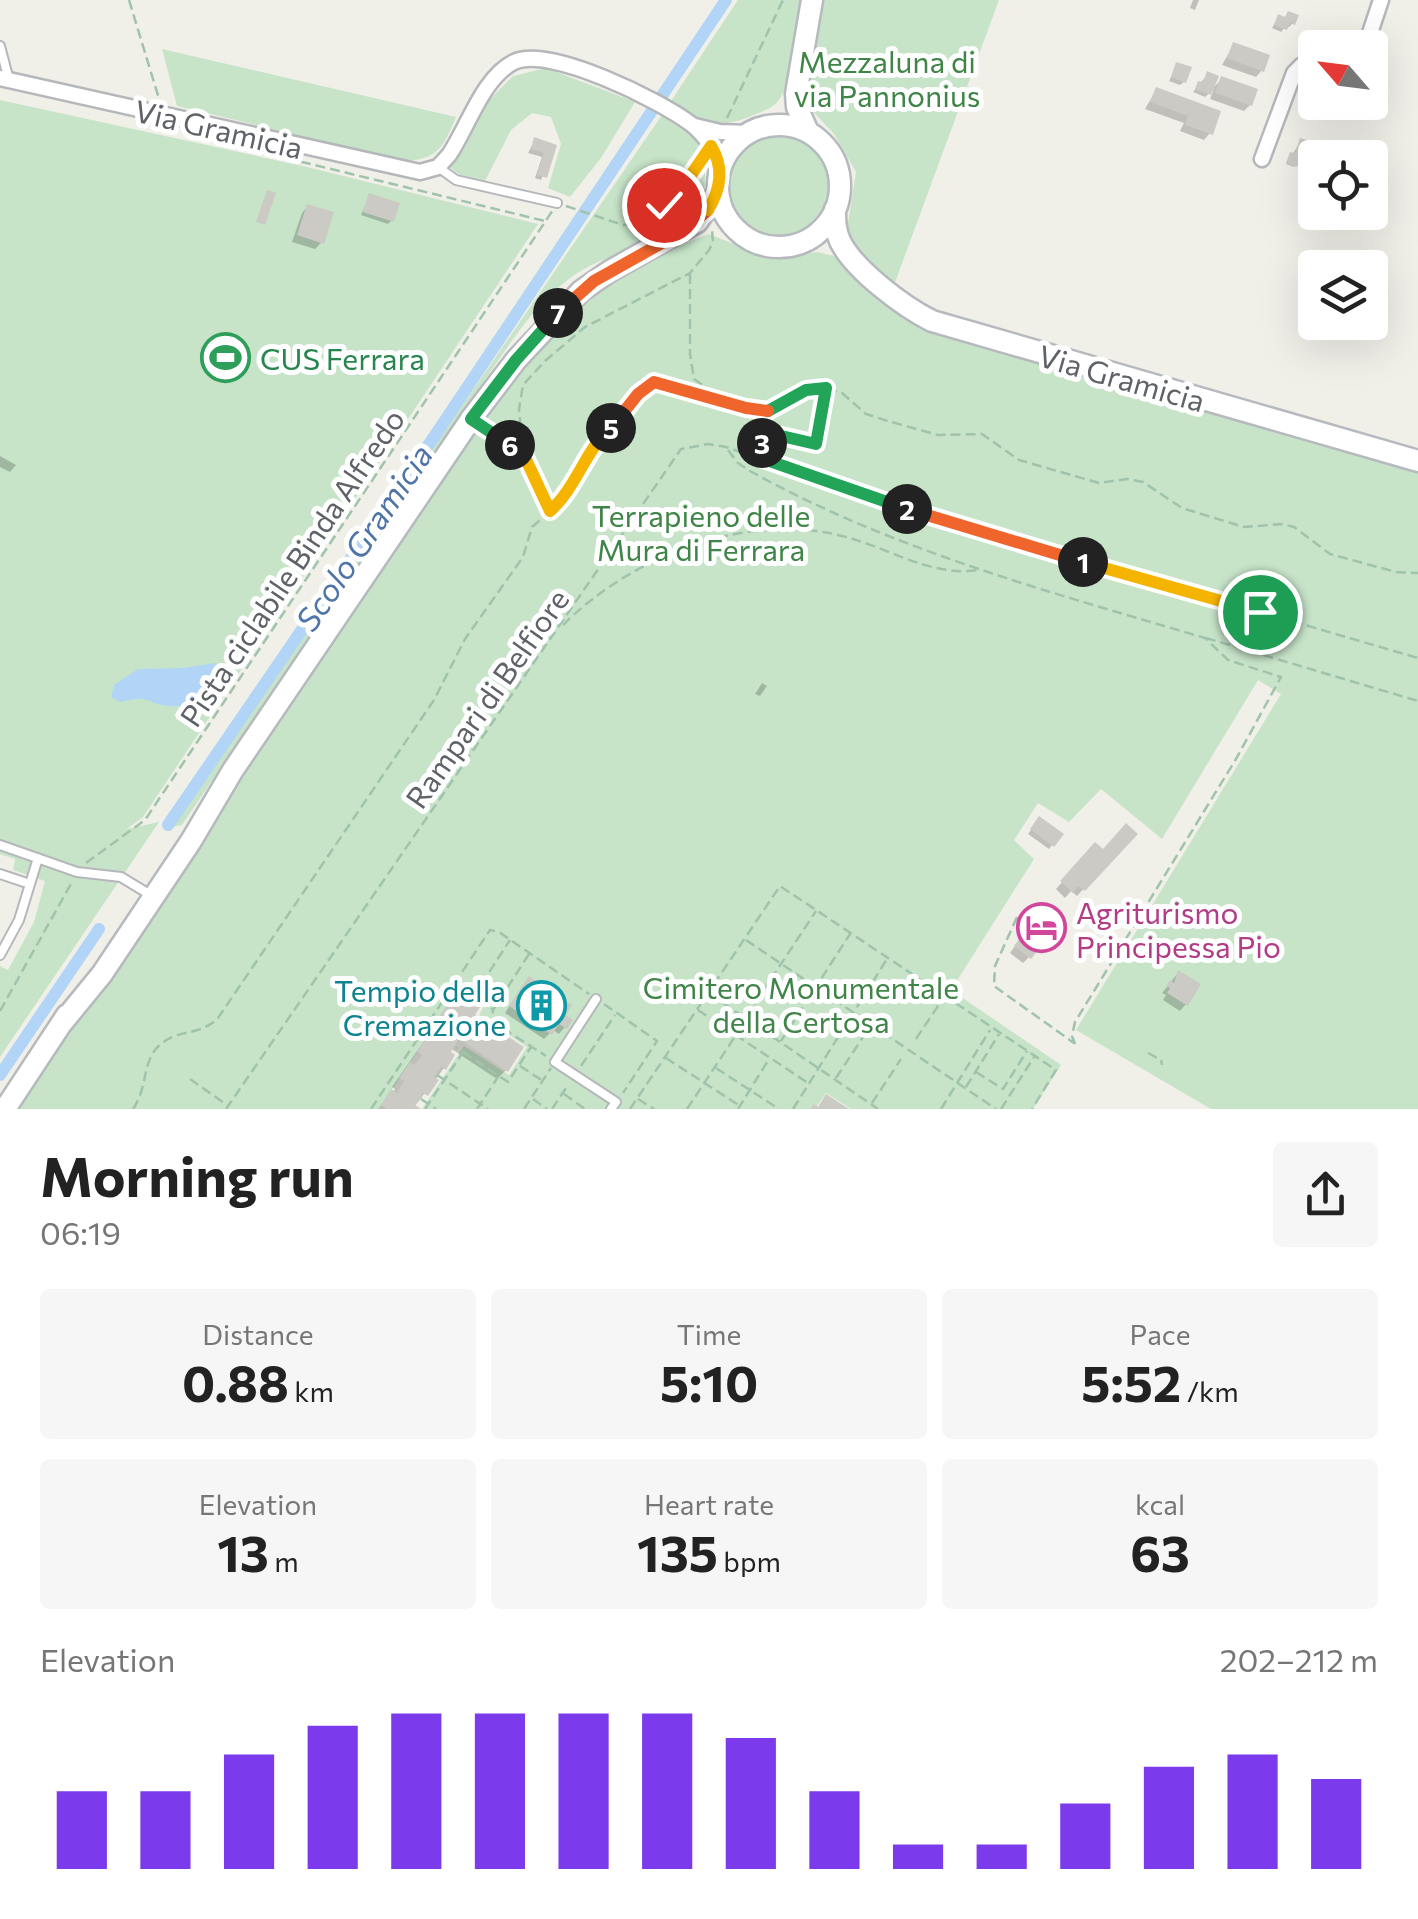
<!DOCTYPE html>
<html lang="en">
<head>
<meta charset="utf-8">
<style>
  :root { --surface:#fff; --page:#f6f6f6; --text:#222; --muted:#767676; --accent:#7c3aed }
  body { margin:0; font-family:Commissioner,sans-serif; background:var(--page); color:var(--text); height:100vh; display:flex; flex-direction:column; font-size:38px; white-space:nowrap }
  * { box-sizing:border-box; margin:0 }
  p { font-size:32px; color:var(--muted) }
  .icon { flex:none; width:55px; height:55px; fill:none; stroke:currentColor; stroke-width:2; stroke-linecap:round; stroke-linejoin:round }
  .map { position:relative; height:1109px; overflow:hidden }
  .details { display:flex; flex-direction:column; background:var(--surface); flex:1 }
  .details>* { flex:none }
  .needle { width:65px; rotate:298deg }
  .buttons { position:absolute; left:1298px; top:30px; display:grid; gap:20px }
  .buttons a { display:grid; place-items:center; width:90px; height:90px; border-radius:10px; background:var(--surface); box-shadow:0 10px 40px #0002; font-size:50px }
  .pin { position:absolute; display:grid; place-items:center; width:85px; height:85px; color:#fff; margin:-42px; border:5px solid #fff; border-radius:50%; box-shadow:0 2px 10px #0007 }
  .km { position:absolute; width:50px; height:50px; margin:-25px; border-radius:50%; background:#222; color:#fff; font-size:28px; line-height:50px; text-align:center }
  .round { display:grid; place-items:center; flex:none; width:105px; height:105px; border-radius:10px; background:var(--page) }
  .head { display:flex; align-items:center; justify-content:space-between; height:170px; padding:0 40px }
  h1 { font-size:55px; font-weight:700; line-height:75px }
  .stats { display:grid; grid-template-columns:repeat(3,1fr); gap:15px; height:170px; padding:10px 40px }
  .stats div { display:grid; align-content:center; border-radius:10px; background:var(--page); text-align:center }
  .stats b { font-size:50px; font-weight:700 }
  .stats small { font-size:28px; font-weight:400 }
  .stats p { font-size:28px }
  .chart { height:280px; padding:20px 40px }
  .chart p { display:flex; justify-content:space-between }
  .chart svg { width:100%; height:180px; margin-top:10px; stroke:var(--accent); stroke-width:6 }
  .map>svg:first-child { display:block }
  .green { fill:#c7e4c9 }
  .water { fill:#b1d4f7 }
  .shadow { fill:#0003 }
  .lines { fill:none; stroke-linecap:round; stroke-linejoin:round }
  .canal { stroke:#b1d4f7; stroke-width:12 }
  .building { fill:#cbcac4 }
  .service-casing { stroke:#b5b7bb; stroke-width:12 }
  .minor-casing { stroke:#b5b7bb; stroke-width:19 }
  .secondary-casing { stroke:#b6b9be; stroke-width:25 }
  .path { stroke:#a0c3ac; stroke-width:2.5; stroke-dasharray:10 5; stroke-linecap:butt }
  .service { stroke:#fff; stroke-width:8 }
  .minor { stroke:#fff; stroke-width:14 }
  .secondary { stroke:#fff; stroke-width:20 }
  .split-1-casing { stroke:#fff; stroke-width:20 }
  .split-2-casing { stroke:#fff; stroke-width:20 }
  .split-3-casing { stroke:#fff; stroke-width:20 }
  .split-4-casing { stroke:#fff; stroke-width:20 }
  .split-5-casing { stroke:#fff; stroke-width:20 }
  .split-6-casing { stroke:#fff; stroke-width:20 }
  .split-7-casing { stroke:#fff; stroke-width:20 }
  .split-8-casing { stroke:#fff; stroke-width:20 }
  .split-9-casing { stroke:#fff; stroke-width:20 }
  .split-1 { stroke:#f5b400; stroke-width:12 }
  .split-2 { stroke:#f0652b; stroke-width:12 }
  .split-3 { stroke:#22a559; stroke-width:12 }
  .split-4 { stroke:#22a559; stroke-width:12 }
  .split-5 { stroke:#f0652b; stroke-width:12 }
  .split-6 { stroke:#f5b400; stroke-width:12 }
  .split-7 { stroke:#22a559; stroke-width:12 }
  .split-8 { stroke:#f0652b; stroke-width:12 }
  .split-9 { stroke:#f5b400; stroke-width:12 }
  .labels { text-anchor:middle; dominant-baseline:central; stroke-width:10; stroke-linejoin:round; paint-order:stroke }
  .park-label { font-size:30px; fill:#408548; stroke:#fff }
  .street-label { font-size:30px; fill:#5f6267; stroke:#fff }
  .leisure-label { font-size:30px; fill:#27864d; stroke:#fff; text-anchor:start }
  .hotel-label { font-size:30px; fill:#b23c85; stroke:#fff; text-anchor:start }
  .culture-label { font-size:30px; fill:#0d838f; stroke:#fff; text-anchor:end }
  .water-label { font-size:32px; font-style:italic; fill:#4e74a8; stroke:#fff }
</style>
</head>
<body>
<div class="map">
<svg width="1418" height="1109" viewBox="0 0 1418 1109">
  <rect width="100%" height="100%" fill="#f0efe8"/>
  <path class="green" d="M 738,0 L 801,0 C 795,26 795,81 778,101 C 772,109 760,112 751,116 C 717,131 699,120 671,101 Z
    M 823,0 L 999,0 L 894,285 L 854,244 L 847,229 L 856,172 L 834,134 L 804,102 Z
    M 162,49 L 456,117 C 443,147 439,159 405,161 L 177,106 Z
    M 546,68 L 635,102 L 601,158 L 570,197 L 548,188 L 561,144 L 551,117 L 532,113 L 511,130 L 485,181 L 460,175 L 450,167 L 490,99 L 513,76 Z
    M 0,100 L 307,167 L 538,224 L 143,817 L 127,829 L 159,822 L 0,1057 L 0,966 L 8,970 L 34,922 L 45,881 L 13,870 L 15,859 L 0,854 Z
    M 662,115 C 688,132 702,137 705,171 C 706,184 704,198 697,208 C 676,237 600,255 570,278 C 543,299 523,324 504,352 L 182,825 L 173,827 Z
    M727 186a52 52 0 1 1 104 0a52 52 0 1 1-104 0Z
    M 709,234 L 761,255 L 780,258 L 817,252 L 834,256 L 891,306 L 927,331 L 1418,472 L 1418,1109 L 1211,1109 L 1076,1030 L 1281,694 L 1258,680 L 1162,839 L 1101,789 L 1069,822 L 1038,803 L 1014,840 L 1034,859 L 951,990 L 1061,1065 L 1033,1109 L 851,1109 L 826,1093 L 815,1109 L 422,1109 L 464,1046 L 509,1075 L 527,1047 L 479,1015 L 484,1006 L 459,989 L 379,1109 L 18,1109 L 473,434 C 505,391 536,345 575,308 C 611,274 663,251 709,234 Z"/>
  <path class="water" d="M 215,663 L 225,672 L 223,688 C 207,698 188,708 168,706 C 143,703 152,694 121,702 L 111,697 L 114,685 L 138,669 L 183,668 Z"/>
  <path class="shadow" d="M 1193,0 L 1199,0 L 1195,10 L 1190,8 Z
    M 1288,14 L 1293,23 L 1289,27 L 1286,26 L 1281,32 L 1272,28 L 1278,17 L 1283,19 Z
    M 1234,44 L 1262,70 L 1256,77 L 1222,65 Z
    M 1177,65 L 1184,82 L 1180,85 L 1169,81 Z
    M 1208,74 L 1211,90 L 1222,79 L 1250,105 L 1244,111 L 1210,99 L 1214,89 L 1205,97 L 1193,92 Z
    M 1156,90 L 1210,133 L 1204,140 L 1180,131 L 1184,123 L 1145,109 Z
    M 535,140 L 554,146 L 541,180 L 535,178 L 542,157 L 528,153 Z
    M 1301,141 L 1315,158 L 1315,169 L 1297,162 L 1294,167 L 1286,164 Z
    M 642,175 L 652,197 L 648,200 L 632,189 Z
    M 370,195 L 392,220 L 388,224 L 361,215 Z
    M 308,206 L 321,243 L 315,249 L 292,242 L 302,213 Z
    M 0,456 L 16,465 L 10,472 L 0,467 Z
    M 762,683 L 767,686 L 760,696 L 755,694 Z
    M 1036,823 L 1052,845 L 1049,849 L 1028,834 Z
    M 1134,834 L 1077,896 L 1071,891 L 1065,898 L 1056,889 L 1096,845 L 1102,852 Z
    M 1039,914 L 1029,957 L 1023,963 L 1010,953 Z
    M 1178,973 L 1186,1004 L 1180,1011 L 1163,1000 L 1166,995 L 1162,993 Z
    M 523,986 L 562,1016 L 565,1027 L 559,1034 L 553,1030 L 544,1039 L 505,1013 Z
    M 451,1002 L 471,1016 L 506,1070 L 497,1079 L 450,1048 L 444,1068 L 414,1107 L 416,1109 L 378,1109 L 395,1089 L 392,1087 Z"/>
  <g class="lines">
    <path class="canal" d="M 168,825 L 436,434 L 726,0
      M 0,1075 L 99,929"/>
  </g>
  <path class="building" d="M 1288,11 L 1299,15 L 1295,25 L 1290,23 L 1287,30 L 1274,25 L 1278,14 L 1285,17 Z
    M 1233,42 L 1270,55 L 1264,72 L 1227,58 Z
    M 1176,62 L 1192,67 L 1186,83 L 1171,77 Z
    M 1207,71 L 1219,76 L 1211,95 L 1195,89 L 1198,81 L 1203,82 Z
    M 1221,76 L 1258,89 L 1252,106 L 1215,93 Z
    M 1156,87 L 1221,111 L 1213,135 L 1185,125 L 1188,116 L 1150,102 Z
    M 534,137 L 557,145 L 547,178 L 537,175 L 544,153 L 531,149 Z
    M 1300,138 L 1341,151 L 1354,158 L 1315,158 L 1315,163 L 1301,156 L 1297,167 L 1286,163 L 1290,152 L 1295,153 Z
    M 645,168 L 665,182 L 654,198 L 634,185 Z
    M 267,190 L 276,193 L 265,225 L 256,222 Z
    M 369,193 L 400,203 L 394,222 L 363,212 Z
    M 307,204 L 334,212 L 324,244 L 297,235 Z
    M 1039,816 L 1064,834 L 1054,847 L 1030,829 Z
    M 1126,823 L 1138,834 L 1085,891 L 1078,886 L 1073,893 L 1060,881 L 1095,842 L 1103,849 Z
    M 1045,905 L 1063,918 L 1031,959 L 1014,946 Z
    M 1178,970 L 1201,984 L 1188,1006 L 1167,993 L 1170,988 L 1166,986 L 1170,980 L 1174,983 Z
    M 529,976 L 572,1005 L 566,1015 L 573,1020 L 567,1029 L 559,1024 L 552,1035 L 509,1006 Z
    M 461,994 L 480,1007 L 475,1015 L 524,1047 L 508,1072 L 459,1039 L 451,1052 L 455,1055 L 446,1070 L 441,1067 L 434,1077 L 439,1080 L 428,1096 L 423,1093 L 415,1105 L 421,1109 L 387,1109 L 381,1105 L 391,1089 L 397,1093 L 404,1081 L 399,1078 L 410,1062 L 415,1065 L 422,1055 L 417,1051 L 427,1035 L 432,1039 L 440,1027 L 434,1024 L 451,999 L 456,1002 Z
    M 826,1094 L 849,1109 L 810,1109 L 814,1104 L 818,1107 Z"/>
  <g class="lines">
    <defs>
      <path id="service" d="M 0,46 L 9,80
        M 438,167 L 456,180 L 557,203
        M 0,845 L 77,872 L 121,877 L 144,891
        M 0,874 L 30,884
        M 0,955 L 19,920 L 38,858
        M 596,999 L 555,1062 L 616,1102 L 611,1109"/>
      <path id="minor" d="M 1365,48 L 1381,0
        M 0,78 L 420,172 L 438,167 L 449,155 C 468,127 483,77 514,62 C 549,45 661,101 691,124 C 705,135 715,151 721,168
        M 695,126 L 720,132 L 749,133
        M 1262,159 L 1294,73 L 1302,65 L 1315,69"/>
      <path id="secondary" d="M718 186a61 61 0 1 1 122 0a61 61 0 1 1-122 0Z
        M 808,132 L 797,107 L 796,94 L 812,0
        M 835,209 C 835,221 835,230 840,241 C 854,270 904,307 932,321 L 1418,461
        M 62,1023 L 102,974 L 191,841 L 233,770 L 471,419 L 516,360 L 581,291 L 610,271 L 697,222 L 718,192
        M 5,1109 L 67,1015"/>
    </defs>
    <use href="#service" class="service-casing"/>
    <use href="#minor" class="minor-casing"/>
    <use href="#secondary" class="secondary-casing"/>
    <path class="path" d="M 129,0 L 160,102
      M 727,118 L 783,0
      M 228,144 L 545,221
      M 566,206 L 623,225 C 659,222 685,187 703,159
      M 690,274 L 690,354 L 694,379 L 724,400
      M 483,427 L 522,453
      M 728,450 L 738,463 L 750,471 C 892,550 1050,592 1205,638 L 1228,660 L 1281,677 L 1236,759 L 1075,1022 L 1072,1036 L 1075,1044
      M 752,455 L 758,442 L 773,446 L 777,435 L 816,444 L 826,390
      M 550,511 L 523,453 L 519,409 L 523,385 L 545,361 L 585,327 L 690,273 L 709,250 L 713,242 L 712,230
      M 563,625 C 634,554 754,508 853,539 C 893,551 935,577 978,570
      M 1206,638 L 1418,701
      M 86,863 L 145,820 L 553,210
      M 1017,917 L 995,966 L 994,986 L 1074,1043
      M 746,940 L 996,1109
      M 529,954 L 493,1010 L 492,1018 L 496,1024 L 546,1056
      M 453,984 L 492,1009
      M 710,994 L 878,1109
      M 473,997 L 510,940
      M 604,1004 L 657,1041 L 623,1093
      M 698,1010 L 808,1083
      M 0,1011 L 72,882
      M 746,1017 L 816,911
      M 916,1039 L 944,997
      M 781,1041 L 850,934
      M 463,1052 L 508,1082 L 531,1047
      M 1148,1053 L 1161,1060 L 1162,1065
      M 666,1058 L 740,1106
      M 520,1066 L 543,1081
      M 581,1066 L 615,1015
      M 716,1068 L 779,1109
      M 976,1072 L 1003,1089 L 1027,1051
      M 437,1075 L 488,1109
      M 836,1078 L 865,1034
      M 190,1079 L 227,1105
      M 966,1087 L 999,1034
      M 564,1094 L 585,1109
      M 421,1099 L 436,1109
      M 533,1099 L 547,1109
      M 638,1099 L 654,1109
      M 872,1103 L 901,1059
      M 133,1109 C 149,1086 141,1060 161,1044 C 178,1029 201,1036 218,1018 L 434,700 L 465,639 L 523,557 L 532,527 L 555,507 L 585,466 L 594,443 L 614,424 L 637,395 L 654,382 L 758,411 L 776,408 L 806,389 L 826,388 L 842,393 L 866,414 L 888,421 L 938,435 L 982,434 L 1019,460 L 1099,483 L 1127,479 L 1143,482 L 1182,508 L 1244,527 L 1282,524 L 1294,527 L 1330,554 L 1396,572 L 1418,573
      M 226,1109 L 681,449 L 708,444 L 726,447 L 900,507 L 1418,658
      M 371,1109 L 490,930 L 499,932 L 589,994
      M 425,1109 L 463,1052 L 455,1047
      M 477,1109 L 498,1077
      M 524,1109 L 551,1068
      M 552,1109 L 568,1085
      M 630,1109 L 780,886 L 1056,1070 L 1032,1109
      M 687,1109 L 736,1035
      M 738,1109 L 769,1059
      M 793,1109 L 887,959
      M 941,1109 L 990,1030
      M 1001,1109 L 1034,1057"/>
    <use href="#service" class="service"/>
    <use href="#minor" class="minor"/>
    <use href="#secondary" class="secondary"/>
  </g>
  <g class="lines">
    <defs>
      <path id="split-1" d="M 1083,562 L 1260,612"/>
      <path id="split-2" d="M 907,509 L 1083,562"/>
      <path id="split-3" d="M 762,443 L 758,442 L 752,455 L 907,509"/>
      <path id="split-4" d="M 762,443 L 773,446 L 777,435 L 816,444 L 826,388 L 806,390 L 768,411"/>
      <path id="split-5" d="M 611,428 L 638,394 L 654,382 L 746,408 L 768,411"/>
      <path id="split-6" d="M 510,445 L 523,453 L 550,511 C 577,487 585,450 611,428"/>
      <path id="split-7" d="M 510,445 L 471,419 L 516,360 L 558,313"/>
      <path id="split-8" d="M 558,313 L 594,281 L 685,230 L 708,210"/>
      <path id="split-9" d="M 664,205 L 680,191 L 711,146 C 724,167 721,189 708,210"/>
    </defs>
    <use href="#split-1" class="split-1-casing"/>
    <use href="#split-2" class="split-2-casing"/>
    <use href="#split-3" class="split-3-casing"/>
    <use href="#split-4" class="split-4-casing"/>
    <use href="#split-5" class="split-5-casing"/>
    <use href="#split-6" class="split-6-casing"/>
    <use href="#split-7" class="split-7-casing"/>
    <use href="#split-8" class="split-8-casing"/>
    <use href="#split-9" class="split-9-casing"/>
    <use href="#split-1" class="split-1"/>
    <use href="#split-2" class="split-2"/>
    <use href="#split-3" class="split-3"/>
    <use href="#split-4" class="split-4"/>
    <use href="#split-5" class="split-5"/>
    <use href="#split-6" class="split-6"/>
    <use href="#split-7" class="split-7"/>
    <use href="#split-8" class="split-8"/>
    <use href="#split-9" class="split-9"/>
  </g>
  <defs>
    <symbol id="stadium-ring" viewBox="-11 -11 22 22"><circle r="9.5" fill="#fff" stroke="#2e9e5b" stroke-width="1.5"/><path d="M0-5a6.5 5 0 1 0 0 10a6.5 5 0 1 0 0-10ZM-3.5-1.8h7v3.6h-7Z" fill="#2e9e5b"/></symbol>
    <symbol id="hotel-ring" viewBox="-11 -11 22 22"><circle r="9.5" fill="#fff" stroke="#d1479c" stroke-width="1.5"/><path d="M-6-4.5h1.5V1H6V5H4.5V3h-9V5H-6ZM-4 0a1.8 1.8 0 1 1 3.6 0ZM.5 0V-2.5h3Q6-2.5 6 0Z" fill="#d1479c"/></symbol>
    <symbol id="building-ring" viewBox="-11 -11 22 22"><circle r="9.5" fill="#fff" stroke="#0f9aa8" stroke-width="1.5"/><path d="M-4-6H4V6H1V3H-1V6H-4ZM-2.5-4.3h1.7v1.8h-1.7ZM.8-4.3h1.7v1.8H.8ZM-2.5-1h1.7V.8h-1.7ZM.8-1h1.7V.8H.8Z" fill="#0f9aa8"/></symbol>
  </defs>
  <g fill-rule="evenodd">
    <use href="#stadium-ring" x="198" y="330" width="55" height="55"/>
    <use href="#hotel-ring" x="1014" y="900" width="55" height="55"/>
    <use href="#building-ring" x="514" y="978" width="55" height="55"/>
  </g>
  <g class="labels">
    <g class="park-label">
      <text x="887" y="60">Mezzaluna di<tspan x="887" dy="34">via Pannonius</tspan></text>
      <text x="701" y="514">Terrapieno delle<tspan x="701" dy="34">Mura di Ferrara</tspan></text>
      <text x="801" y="986">Cimitero Monumentale<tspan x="801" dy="34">della Certosa</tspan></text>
    </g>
    <g class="street-label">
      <text transform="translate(219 128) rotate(13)">Via Gramicia</text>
      <text transform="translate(1122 377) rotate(16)">Via Gramicia</text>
      <text transform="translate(291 567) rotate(-56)">Pista ciclabile Binda Alfredo</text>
      <text transform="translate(486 698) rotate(-55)">Rampari di Belfiore</text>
    </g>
    <g class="leisure-label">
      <text x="260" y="357">CUS Ferrara</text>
    </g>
    <g class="hotel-label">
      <text x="1076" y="911">Agriturismo<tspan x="1076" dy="34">Principessa Pio</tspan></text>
    </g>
    <g class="culture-label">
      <text x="506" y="989">Tempio della<tspan x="506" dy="34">Cremazione</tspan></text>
    </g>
    <g class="water-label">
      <text transform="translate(363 537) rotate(-56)">Scolo Gramicia</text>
    </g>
  </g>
</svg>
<div class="buttons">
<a><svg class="needle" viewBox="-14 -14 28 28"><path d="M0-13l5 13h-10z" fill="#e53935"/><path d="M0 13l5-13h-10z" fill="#767676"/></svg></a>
<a><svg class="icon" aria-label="locate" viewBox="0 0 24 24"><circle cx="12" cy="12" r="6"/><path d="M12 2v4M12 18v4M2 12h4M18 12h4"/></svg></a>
<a><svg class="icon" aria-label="layers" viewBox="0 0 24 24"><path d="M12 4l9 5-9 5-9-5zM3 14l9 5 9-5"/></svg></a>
</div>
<div class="pin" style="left:1260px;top:612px;background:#1e9e55"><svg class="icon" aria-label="arrive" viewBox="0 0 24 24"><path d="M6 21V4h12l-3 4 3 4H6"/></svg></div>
<div class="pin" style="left:664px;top:205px;background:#d93025"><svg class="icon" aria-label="check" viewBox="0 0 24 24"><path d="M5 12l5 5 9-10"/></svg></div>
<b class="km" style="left:1083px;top:562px">1</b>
<b class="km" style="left:907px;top:509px">2</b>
<b class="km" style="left:762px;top:443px">3</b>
<b class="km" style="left:611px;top:428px">5</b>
<b class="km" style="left:510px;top:445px">6</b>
<b class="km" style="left:558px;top:313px">7</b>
</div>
<section class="details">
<div class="head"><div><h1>Morning run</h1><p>06:19</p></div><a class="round"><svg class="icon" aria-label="share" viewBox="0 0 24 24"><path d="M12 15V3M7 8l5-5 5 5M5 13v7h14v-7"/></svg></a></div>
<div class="stats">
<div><p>Distance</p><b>0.88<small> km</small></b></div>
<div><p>Time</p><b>5:10</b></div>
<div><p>Pace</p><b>5:52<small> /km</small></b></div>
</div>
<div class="stats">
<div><p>Elevation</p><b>13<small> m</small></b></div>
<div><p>Heart rate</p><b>135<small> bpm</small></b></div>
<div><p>kcal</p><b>63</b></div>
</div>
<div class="chart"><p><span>Elevation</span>202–212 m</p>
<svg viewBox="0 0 160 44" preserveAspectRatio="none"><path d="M5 44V25M15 44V25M25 44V16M35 44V9M45 44V6M55 44V6M65 44V6M75 44V6M85 44V12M95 44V25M105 44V38M115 44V38M125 44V28M135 44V19M145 44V16M155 44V22"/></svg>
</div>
</section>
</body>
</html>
